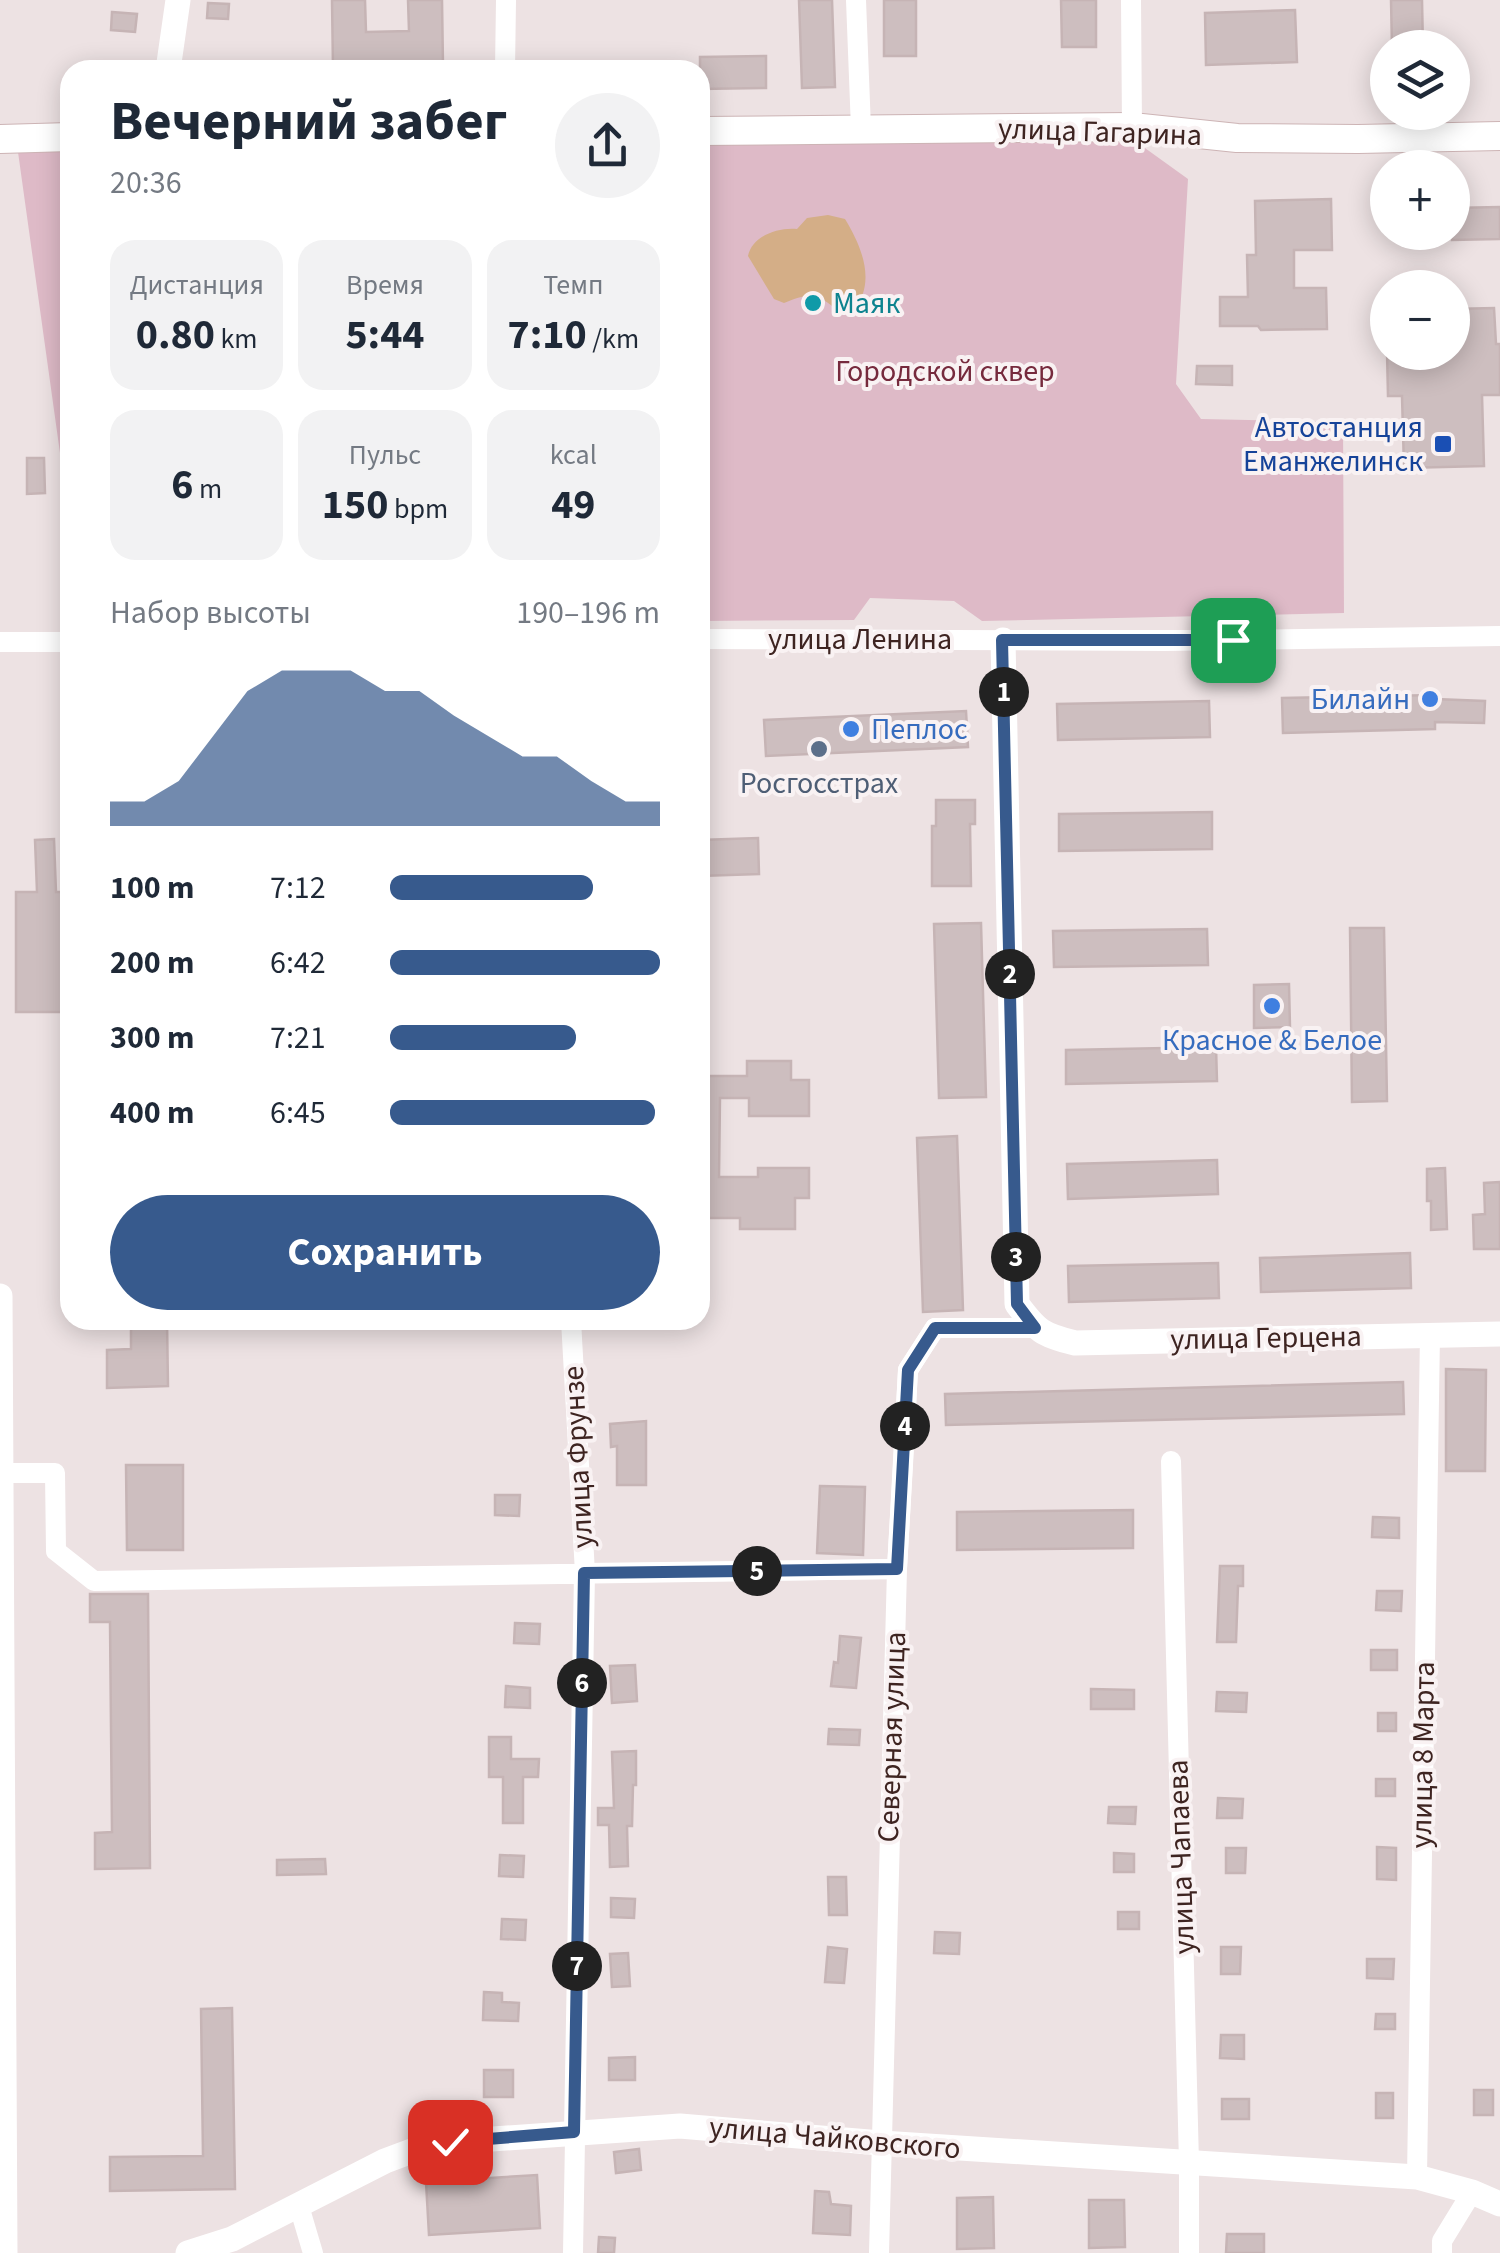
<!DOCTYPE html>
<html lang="ru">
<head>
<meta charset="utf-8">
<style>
  :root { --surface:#fff; --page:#f2f2f3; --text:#1f2937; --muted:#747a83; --accent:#375a8d }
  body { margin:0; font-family:"Source Sans 3",sans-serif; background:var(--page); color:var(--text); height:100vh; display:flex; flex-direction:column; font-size:38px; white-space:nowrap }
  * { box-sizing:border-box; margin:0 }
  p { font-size:32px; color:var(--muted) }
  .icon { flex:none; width:55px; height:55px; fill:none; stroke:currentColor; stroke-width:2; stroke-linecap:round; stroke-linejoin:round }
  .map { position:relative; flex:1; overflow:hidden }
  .panel { position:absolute; left:60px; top:60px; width:650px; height:1270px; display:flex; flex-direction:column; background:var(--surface); border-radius:30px; box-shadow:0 5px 25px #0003 }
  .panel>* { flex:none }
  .tools { position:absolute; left:1370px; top:30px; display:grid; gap:20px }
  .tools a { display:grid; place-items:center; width:100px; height:100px; border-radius:50%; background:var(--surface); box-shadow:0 5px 25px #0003; font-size:50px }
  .pin { position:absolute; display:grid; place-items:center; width:85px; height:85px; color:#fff; margin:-42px; border-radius:20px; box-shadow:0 5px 15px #0006 }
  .km { position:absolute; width:50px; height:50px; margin:-25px; border-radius:50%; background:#222; color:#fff; font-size:28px; line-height:50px; text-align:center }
  .round { display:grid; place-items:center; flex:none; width:105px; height:105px; border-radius:52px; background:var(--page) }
  .head { display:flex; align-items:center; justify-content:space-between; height:170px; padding:0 50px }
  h1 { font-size:55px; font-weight:700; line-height:75px }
  .metrics { display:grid; grid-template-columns:repeat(3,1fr); gap:15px; height:170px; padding:10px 50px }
  .metrics div { display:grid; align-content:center; border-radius:25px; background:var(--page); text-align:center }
  .metrics b { font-size:42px; font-weight:700 }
  .metrics small { font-size:28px; font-weight:400 }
  .metrics p { font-size:28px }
  .chart { height:280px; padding:20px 50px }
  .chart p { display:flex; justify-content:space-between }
  .chart svg { width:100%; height:180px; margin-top:10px; fill:var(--accent); opacity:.7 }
  .button { display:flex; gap:20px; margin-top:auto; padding:20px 50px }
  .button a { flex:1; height:115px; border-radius:60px; background:var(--accent); color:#fff; font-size:40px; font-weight:700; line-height:115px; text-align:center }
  ul { padding:0 50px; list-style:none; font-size:32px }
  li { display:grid; grid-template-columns:160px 120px 1fr; align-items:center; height:75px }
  li i { height:25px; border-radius:12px; background:var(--accent) }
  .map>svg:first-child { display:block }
  .green { fill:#debac7 }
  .water { fill:#d4ae87 }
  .building { fill:#cdbebf; stroke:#c6b4b5; stroke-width:2.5 }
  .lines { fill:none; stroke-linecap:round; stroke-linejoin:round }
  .secondary-casing { stroke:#cdb4b5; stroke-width:30 }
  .minor { stroke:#fff; stroke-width:20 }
  .tertiary { stroke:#fff; stroke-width:25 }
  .secondary { stroke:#fff; stroke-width:28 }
  .route-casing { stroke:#fff; stroke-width:20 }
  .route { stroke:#375a8d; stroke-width:12 }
  .culture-dot { fill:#0f9aa8; stroke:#f9f2f3; stroke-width:4 }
  .transit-dot { fill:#1a4fb4; stroke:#f9f2f3; stroke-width:4 }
  .shop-dot { fill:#3f7fe0; stroke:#f9f2f3; stroke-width:4 }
  .service-dot { fill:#5c6f8a; stroke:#f9f2f3; stroke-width:4 }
  .labels { text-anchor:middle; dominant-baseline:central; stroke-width:8; stroke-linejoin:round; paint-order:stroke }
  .street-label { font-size:30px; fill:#3e2421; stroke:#f9f2f3 }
  .culture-label { font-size:30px; fill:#0d838f; stroke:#f9f2f3; text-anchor:start }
  .park-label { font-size:30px; fill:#762a3d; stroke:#f9f2f3 }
  .transit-label { font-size:30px; fill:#164399; stroke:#f9f2f3; text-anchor:end }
  .shop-label { font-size:30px; fill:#366cbe; stroke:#f9f2f3; text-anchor:end }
  .service-label { font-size:30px; fill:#4e5e75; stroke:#f9f2f3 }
</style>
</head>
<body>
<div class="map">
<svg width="1500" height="2253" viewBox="0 0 1500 2253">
  <rect width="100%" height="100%" fill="#ede2e3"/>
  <path class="green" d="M 1131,138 L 1188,179 L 1176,384 L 1201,419 L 1343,422 L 1344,613 L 982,621 L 954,601 L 870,598 L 854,620 L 700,621 L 700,144 Z
    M 18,152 L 70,152 L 70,496 L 66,496 Z"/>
  <path class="water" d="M 828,215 L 845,219 C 862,247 877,283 853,311 L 839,312 C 818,293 810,292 784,303 L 774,299 L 748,256 C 752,236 778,227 797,229 L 807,218 Z"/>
  <path class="building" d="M 332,0 L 365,0 L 366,32 L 409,31 L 408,0 L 442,0 L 443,66 L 333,68 Z
    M 799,0 L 832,0 L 835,87 L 802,88 Z
    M 884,0 L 916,0 L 916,56 L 884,56 Z
    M 1061,0 L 1096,0 L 1096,47 L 1062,47 Z
    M 1391,0 L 1422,0 L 1423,48 L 1392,48 Z
    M 208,3 L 229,4 L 228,19 L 207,18 Z
    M 1295,10 L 1297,62 L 1206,65 L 1205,13 Z
    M 112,12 L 137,14 L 135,32 L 111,30 Z
    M 766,56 L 766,88 L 700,89 L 700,57 Z
    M 1331,199 L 1332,250 L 1294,250 L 1294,288 L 1326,288 L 1327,329 L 1261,330 L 1258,326 L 1220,326 L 1220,297 L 1248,297 L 1247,255 L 1256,255 L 1255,201 Z
    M 1500,207 L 1500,239 L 1452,240 L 1452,208 Z
    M 1494,308 L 1496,344 L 1500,344 L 1500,395 L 1482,395 L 1484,466 L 1404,468 L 1402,396 L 1388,396 L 1387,352 L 1452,352 L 1452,309 Z
    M 1197,366 L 1232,366 L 1232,385 L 1196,384 Z
    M 27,458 L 44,458 L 45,493 L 27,494 Z
    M 1435,695 L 1435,699 L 1485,701 L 1484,723 L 1435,722 L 1435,729 L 1283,733 L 1282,698 Z
    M 1209,701 L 1210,737 L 1058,740 L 1057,704 Z
    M 966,711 L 968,747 L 766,756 L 764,720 Z
    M 936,800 L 975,800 L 975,824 L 970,824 L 971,886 L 932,886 L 932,826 L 936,826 Z
    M 1212,812 L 1212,849 L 1059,851 L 1059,814 Z
    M 758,838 L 759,874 L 700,876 L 700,840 Z
    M 54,839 L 56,892 L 62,892 L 62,1012 L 16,1012 L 16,892 L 37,892 L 35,840 Z
    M 981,923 L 986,1097 L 939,1098 L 934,924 Z
    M 1350,928 L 1384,928 L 1387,1101 L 1352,1102 Z
    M 1207,929 L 1208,965 L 1054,967 L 1053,931 Z
    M 1289,984 L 1290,1027 L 1254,1028 L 1254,985 Z
    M 1216,1047 L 1217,1081 L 1066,1084 L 1066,1050 Z
    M 747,1061 L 791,1061 L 791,1080 L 809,1080 L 809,1116 L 749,1116 L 749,1098 L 720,1098 L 719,1177 L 758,1177 L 758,1168 L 809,1168 L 809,1198 L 795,1198 L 795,1229 L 740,1229 L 740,1218 L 700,1218 L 700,1076 L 747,1076 Z
    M 957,1136 L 963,1310 L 923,1312 L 917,1138 Z
    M 1217,1160 L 1218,1194 L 1068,1199 L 1067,1164 Z
    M 1445,1168 L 1447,1229 L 1431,1230 L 1431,1201 L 1427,1201 L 1427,1169 Z
    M 1500,1182 L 1500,1249 L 1474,1249 L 1473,1215 L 1485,1214 L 1484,1183 Z
    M 1410,1253 L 1411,1288 L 1261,1292 L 1260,1258 Z
    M 1218,1263 L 1219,1298 L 1069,1302 L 1068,1266 Z
    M 131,1320 L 167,1320 L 168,1386 L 107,1388 L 107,1350 L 131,1349 Z
    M 1446,1369 L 1486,1370 L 1485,1471 L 1446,1471 Z
    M 1403,1382 L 1404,1414 L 946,1425 L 945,1394 Z
    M 646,1421 L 646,1485 L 617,1485 L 617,1446 L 611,1447 L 610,1424 Z
    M 126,1465 L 183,1465 L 183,1550 L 127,1550 Z
    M 820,1486 L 865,1487 L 863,1555 L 817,1553 Z
    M 495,1495 L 520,1495 L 519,1516 L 495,1515 Z
    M 1133,1510 L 1133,1548 L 957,1550 L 957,1512 Z
    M 1373,1517 L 1399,1518 L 1399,1538 L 1372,1537 Z
    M 1220,1566 L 1243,1566 L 1243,1586 L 1238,1586 L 1236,1642 L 1217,1642 Z
    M 1377,1591 L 1402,1591 L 1401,1611 L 1376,1610 Z
    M 90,1594 L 148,1594 L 150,1868 L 95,1869 L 95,1833 L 112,1832 L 110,1622 L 90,1622 Z
    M 515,1623 L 540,1624 L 539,1644 L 514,1643 Z
    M 840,1636 L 861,1638 L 856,1688 L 831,1686 L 834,1662 L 838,1663 Z
    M 1371,1650 L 1397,1650 L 1397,1670 L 1371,1670 Z
    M 635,1665 L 637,1701 L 612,1703 L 610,1666 Z
    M 506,1686 L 530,1688 L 530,1708 L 505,1707 Z
    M 1091,1689 L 1134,1690 L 1134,1709 L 1091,1709 Z
    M 1217,1692 L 1247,1693 L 1246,1712 L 1216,1711 Z
    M 1378,1713 L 1396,1713 L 1396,1731 L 1378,1731 Z
    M 829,1729 L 860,1730 L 859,1745 L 828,1744 Z
    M 489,1737 L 511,1737 L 511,1759 L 539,1759 L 538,1777 L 523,1777 L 523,1823 L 503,1823 L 503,1777 L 489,1777 Z
    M 636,1751 L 636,1785 L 633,1785 L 632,1826 L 627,1826 L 628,1866 L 610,1867 L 609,1825 L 598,1825 L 598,1808 L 614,1808 L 612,1752 Z
    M 1376,1779 L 1395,1779 L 1395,1796 L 1376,1796 Z
    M 1218,1798 L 1243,1799 L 1242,1818 L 1217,1818 Z
    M 1109,1807 L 1136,1807 L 1135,1824 L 1108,1823 Z
    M 1377,1847 L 1396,1848 L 1396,1880 L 1377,1879 Z
    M 1226,1848 L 1246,1848 L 1245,1873 L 1226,1873 Z
    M 1114,1853 L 1134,1854 L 1134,1872 L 1114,1872 Z
    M 500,1855 L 524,1856 L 523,1877 L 499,1876 Z
    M 325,1859 L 326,1874 L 277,1875 L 277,1860 Z
    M 828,1877 L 846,1877 L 847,1915 L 829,1915 Z
    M 611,1898 L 635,1899 L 634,1918 L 611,1917 Z
    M 1118,1912 L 1139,1912 L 1139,1929 L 1118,1929 Z
    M 502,1919 L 526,1920 L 525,1940 L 501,1939 Z
    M 935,1932 L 960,1933 L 959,1954 L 934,1953 Z
    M 828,1947 L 847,1949 L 844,1983 L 825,1982 Z
    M 1221,1947 L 1241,1947 L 1240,1974 L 1221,1974 Z
    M 628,1953 L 630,1986 L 612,1987 L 610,1954 Z
    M 1367,1959 L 1394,1959 L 1393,1979 L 1367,1978 Z
    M 484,1992 L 502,1993 L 502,2002 L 519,2003 L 518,2021 L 483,2020 Z
    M 232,2008 L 235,2189 L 110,2191 L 110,2157 L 203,2156 L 201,2009 Z
    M 1376,2014 L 1395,2014 L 1395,2029 L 1375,2029 Z
    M 1221,2035 L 1244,2035 L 1244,2059 L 1220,2058 Z
    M 635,2057 L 635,2080 L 609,2080 L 609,2058 Z
    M 484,2070 L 513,2070 L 513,2097 L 484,2097 Z
    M 1474,2090 L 1493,2090 L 1493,2115 L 1474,2115 Z
    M 1376,2093 L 1393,2093 L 1393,2118 L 1376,2118 Z
    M 1222,2099 L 1249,2099 L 1249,2119 L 1222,2119 Z
    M 639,2149 L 641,2170 L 616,2173 L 614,2152 Z
    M 537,2175 L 540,2228 L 429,2235 L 426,2182 Z
    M 815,2191 L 829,2192 L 831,2204 L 851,2206 L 850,2235 L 813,2233 Z
    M 993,2197 L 994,2248 L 957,2249 L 957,2198 Z
    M 1089,2200 L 1124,2200 L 1125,2247 L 1089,2248 Z
    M 1227,2234 L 1264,2234 L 1264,2253 L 1226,2253 Z
    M 599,2237 L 615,2238 L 614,2253 L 598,2253 Z"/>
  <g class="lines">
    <defs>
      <path id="secondary" d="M 700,131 L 1132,127 L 1237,138 L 1358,139 L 1500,136
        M 0,139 L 70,137"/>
    </defs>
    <use href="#secondary" class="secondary-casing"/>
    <path class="minor" d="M 856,0 L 861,129
      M 1131,0 L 1132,127
      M 505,70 L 506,0
      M 700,639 L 1164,641 L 1500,636
      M 0,642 L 70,642
      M 571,1320 L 585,1573 L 573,2253
      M 1171,1461 L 1189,2163 L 1189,2253
      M 1,1473 L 55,1473 L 56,1551 L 94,1581 L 897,1569
      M 1417,2177 L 1430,1334
      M 299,2206 L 313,2253
      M 879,2253 L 897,1569 L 903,1465 L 908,1370 L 935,1328 L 1035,1328
      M 1442,2253 L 1442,2241 L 1472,2192"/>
    <path class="tertiary" d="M 168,70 L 178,0
      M 1003,640 L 1017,1304 C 1037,1331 1042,1335 1075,1343 L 1500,1334
      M 0,1296 L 5,2253
      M 188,2253 L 232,2239 L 385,2161 L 417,2149 L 450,2142 L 680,2126 L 881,2143 L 1417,2177 L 1472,2192 L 1500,2204"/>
    <use href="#secondary" class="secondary"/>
  </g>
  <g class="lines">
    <defs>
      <path id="route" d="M 450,2142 L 574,2132 L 584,1573 L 897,1569 L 908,1370 L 935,1328 L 1035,1328 L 1017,1304 L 1002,640 L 1233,640"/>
    </defs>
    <use href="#route" class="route-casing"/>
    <use href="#route" class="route"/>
  </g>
  <circle class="culture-dot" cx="813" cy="303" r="10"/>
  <rect class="transit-dot" x="1433" y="434" width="20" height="20" rx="5"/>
  <g class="shop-dot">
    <circle cx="1430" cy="699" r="10"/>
    <circle cx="851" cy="729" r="10"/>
    <circle cx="1272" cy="1006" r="10"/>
  </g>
  <circle class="service-dot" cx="819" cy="749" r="10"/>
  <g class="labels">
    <g class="street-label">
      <text transform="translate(1100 132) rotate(2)">улица Гагарина</text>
      <text x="860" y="639">улица Ленина</text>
      <text transform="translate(1266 1338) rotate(-1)">улица Герцена</text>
      <text transform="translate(578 1457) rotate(-93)">улица Фрунзе</text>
      <text transform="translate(892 1737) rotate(-88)">Северная улица</text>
      <text transform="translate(1423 1755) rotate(-89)">улица 8 Марта</text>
      <text transform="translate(1181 1857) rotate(-92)">улица Чапаева</text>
      <text transform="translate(835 2138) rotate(5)">улица Чайковского</text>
    </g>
    <g class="culture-label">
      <text x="833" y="303">Маяк</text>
    </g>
    <g class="park-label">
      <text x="945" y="371">Городской сквер</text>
    </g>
    <g class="transit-label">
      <text x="1423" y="427">Автостанция<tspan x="1423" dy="34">Еманжелинск</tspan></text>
    </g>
    <g class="shop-label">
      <text x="1410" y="699">Билайн</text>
      <text x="871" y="729" text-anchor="start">Пеплос</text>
      <text x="1272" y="1040" text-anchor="middle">Красное &amp; Белое</text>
    </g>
    <g class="service-label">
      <text x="819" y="783">Росгосстрах</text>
    </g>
  </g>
</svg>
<div class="tools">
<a><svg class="icon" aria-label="layers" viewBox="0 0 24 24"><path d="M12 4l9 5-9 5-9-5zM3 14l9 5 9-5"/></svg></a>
<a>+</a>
<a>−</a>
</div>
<div class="pin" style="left:1233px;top:640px;background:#1e9e55"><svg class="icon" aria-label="arrive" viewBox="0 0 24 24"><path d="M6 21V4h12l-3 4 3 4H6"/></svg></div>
<div class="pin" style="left:450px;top:2142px;background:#d93025"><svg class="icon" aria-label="check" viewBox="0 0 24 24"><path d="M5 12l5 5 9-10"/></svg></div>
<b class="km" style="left:1004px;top:692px">1</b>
<b class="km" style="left:1010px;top:974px">2</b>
<b class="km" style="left:1016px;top:1257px">3</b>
<b class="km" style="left:905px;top:1426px">4</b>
<b class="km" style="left:757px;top:1571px">5</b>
<b class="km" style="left:582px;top:1683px">6</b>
<b class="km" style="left:577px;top:1966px">7</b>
<section class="panel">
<div class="head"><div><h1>Вечерний забег</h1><p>20:36</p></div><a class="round"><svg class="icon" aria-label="share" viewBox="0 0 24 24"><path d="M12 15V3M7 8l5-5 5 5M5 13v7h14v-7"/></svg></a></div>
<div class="metrics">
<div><p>Дистанция</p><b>0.80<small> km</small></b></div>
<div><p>Время</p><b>5:44</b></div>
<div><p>Темп</p><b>7:10<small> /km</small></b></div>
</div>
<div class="metrics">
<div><b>6<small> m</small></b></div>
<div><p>Пульс</p><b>150<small> bpm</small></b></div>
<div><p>kcal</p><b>49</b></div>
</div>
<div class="chart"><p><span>Набор высоты</span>190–196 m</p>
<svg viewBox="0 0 160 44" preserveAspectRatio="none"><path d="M0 44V38L10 38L20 33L30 22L40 11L50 6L60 6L70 6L80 11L90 11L100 17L110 22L120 27L130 27L140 33L150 38L160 38V44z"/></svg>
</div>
<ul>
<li><b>100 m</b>7:12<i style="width:75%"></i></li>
<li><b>200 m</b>6:42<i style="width:100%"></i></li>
<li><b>300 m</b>7:21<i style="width:69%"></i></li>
<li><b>400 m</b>6:45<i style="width:98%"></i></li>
</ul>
<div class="button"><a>Сохранить</a></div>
</section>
</div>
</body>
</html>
